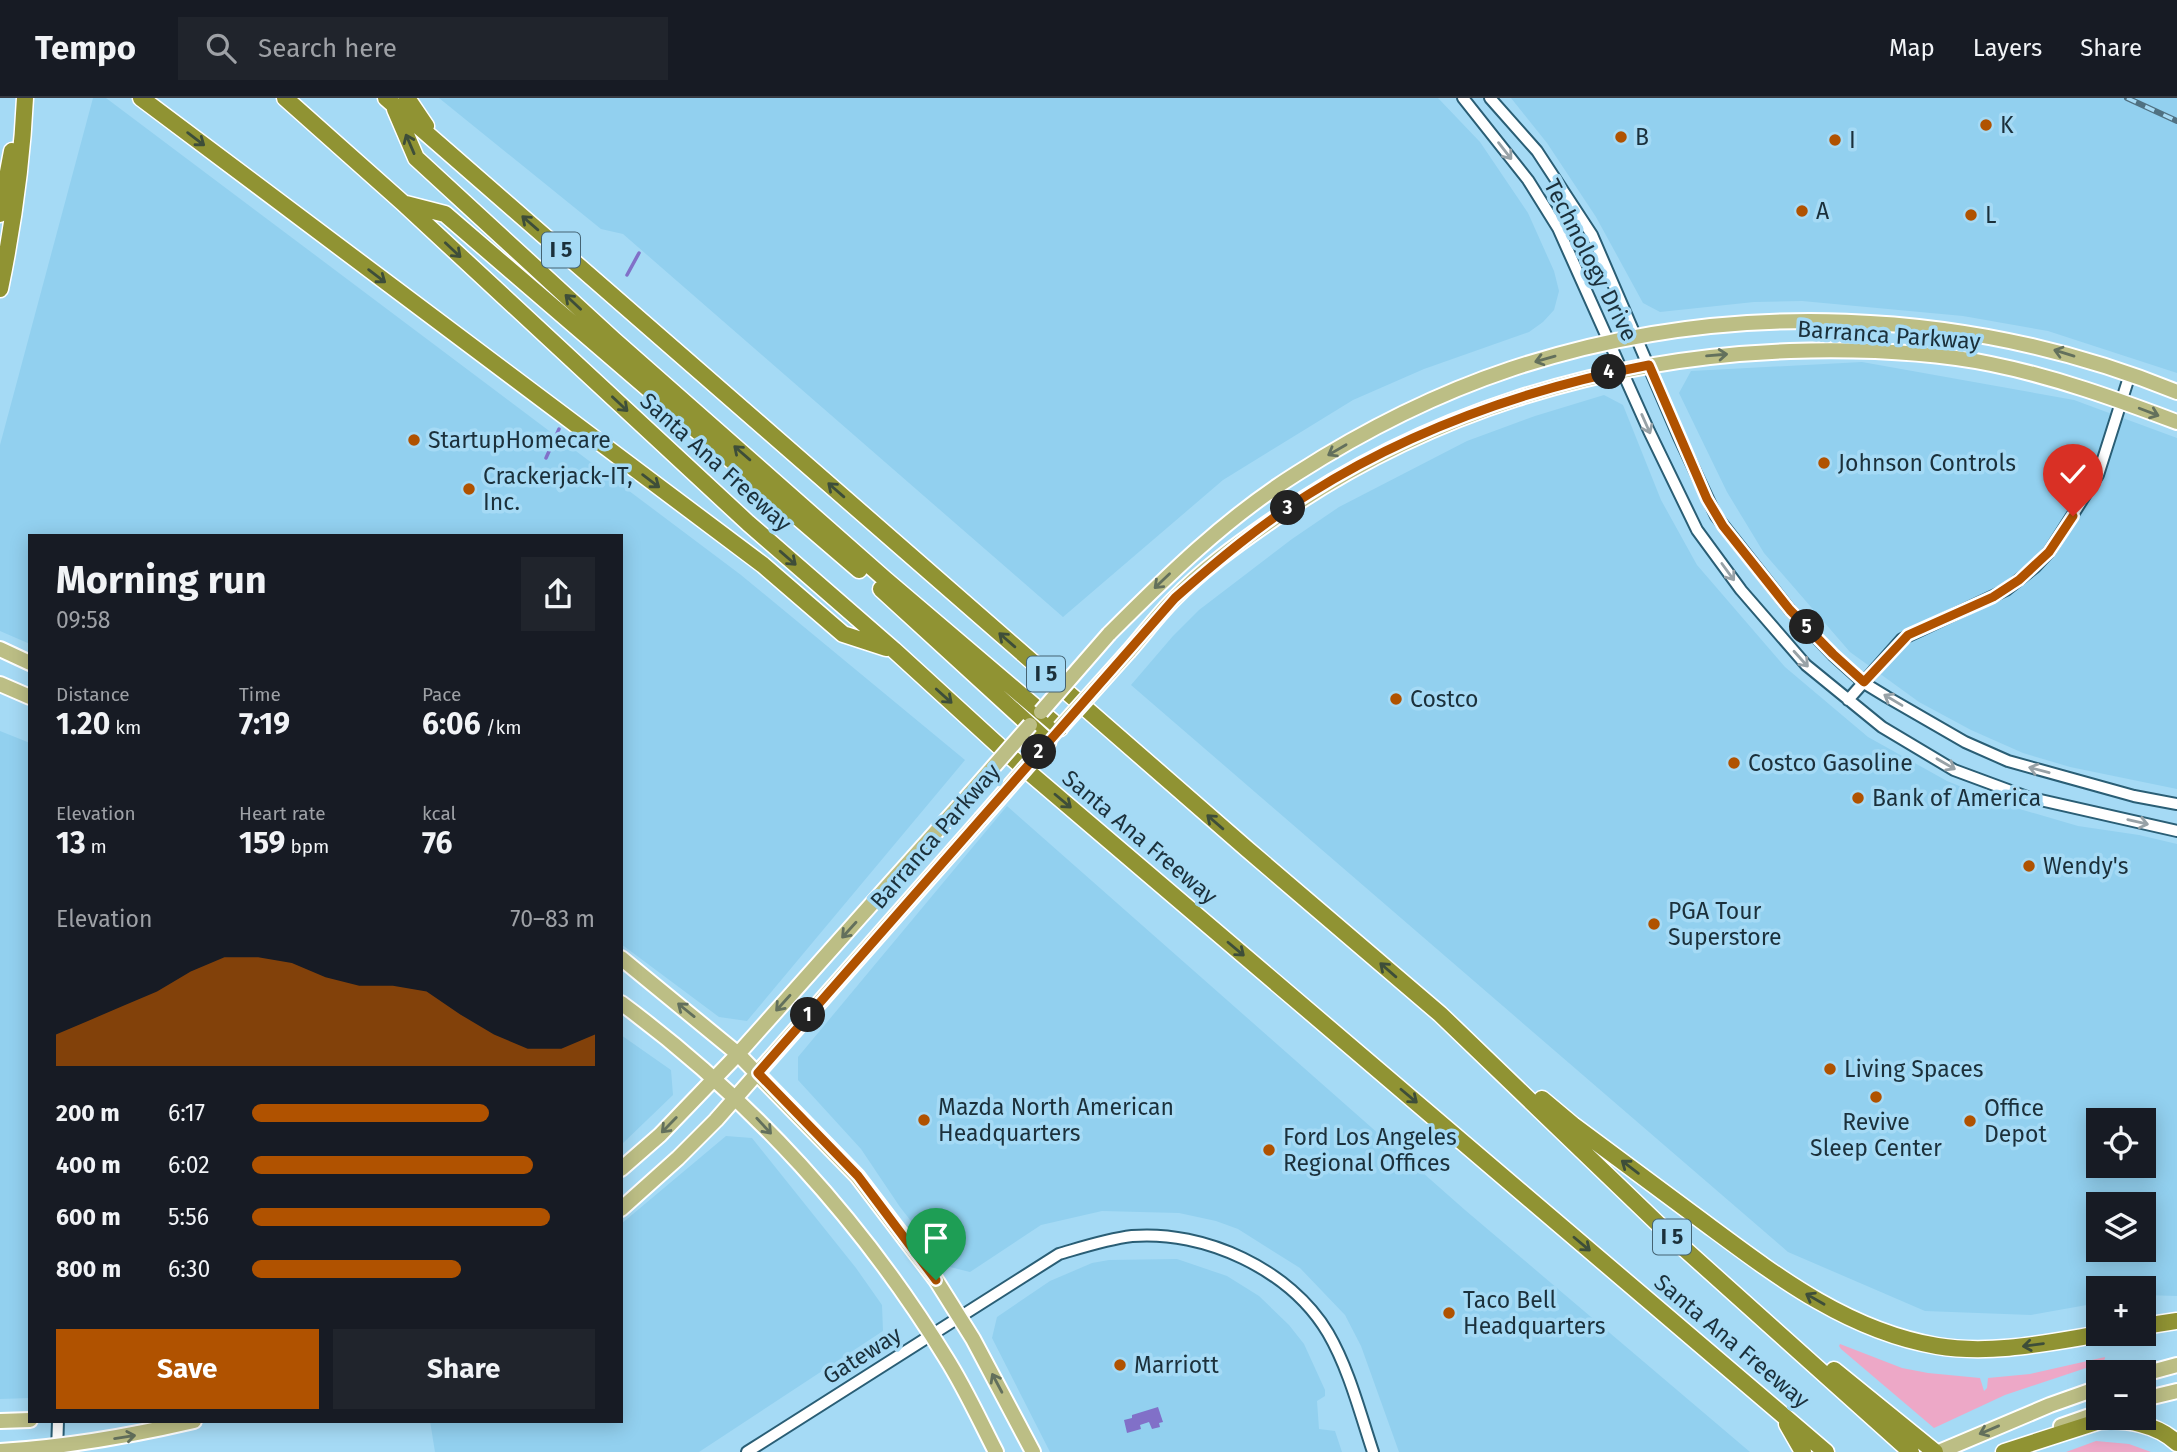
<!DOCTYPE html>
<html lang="en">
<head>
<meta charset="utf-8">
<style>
  :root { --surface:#171b24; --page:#20242c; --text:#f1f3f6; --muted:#9ea1a6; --line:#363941; --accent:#b05200 }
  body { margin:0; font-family:"Fira Sans",sans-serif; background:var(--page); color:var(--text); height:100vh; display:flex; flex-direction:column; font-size:26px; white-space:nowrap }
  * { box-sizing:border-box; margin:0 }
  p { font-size:23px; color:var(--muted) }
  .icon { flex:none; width:38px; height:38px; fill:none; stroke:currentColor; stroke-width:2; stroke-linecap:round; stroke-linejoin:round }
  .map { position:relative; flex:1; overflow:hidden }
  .sheet { position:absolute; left:28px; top:436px; width:595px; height:889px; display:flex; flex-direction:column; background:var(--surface); border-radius:0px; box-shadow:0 4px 18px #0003 }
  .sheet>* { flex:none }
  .fabs { position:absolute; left:2086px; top:1010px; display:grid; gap:14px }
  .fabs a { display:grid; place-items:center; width:70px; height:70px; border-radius:0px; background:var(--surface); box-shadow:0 4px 18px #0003; font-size:35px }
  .pin { position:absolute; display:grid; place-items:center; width:60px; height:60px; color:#fff; margin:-72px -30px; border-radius:50% 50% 50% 0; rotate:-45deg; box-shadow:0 0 7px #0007 }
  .pin .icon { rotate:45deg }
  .km { position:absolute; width:35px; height:35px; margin:-18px; border-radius:50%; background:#222; color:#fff; font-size:19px; line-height:35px; text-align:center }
  .round { display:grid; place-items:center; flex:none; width:74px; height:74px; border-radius:0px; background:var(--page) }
  .overview { display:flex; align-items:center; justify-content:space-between; height:119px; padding:0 28px }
  h1 { font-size:38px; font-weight:700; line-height:52px }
  .metrics { display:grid; grid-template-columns:repeat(3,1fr); gap:10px; height:119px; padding:7px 28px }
  .metrics div { display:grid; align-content:center }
  .metrics b { font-size:30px; font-weight:700 }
  .metrics small { font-size:19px; font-weight:400 }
  .metrics p { font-size:19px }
  .chart { height:196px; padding:14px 28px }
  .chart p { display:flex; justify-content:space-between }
  .chart svg { width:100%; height:126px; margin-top:7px; fill:var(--accent); opacity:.7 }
  .cta { display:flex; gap:14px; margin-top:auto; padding:14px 28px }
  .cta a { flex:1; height:80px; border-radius:0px; background:var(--accent); color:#fff; font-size:28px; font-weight:700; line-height:80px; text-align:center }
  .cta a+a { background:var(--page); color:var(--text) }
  ul { padding:0 28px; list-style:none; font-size:23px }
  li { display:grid; grid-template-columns:112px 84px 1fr; align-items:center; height:52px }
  li i { height:18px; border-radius:9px; background:var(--accent) }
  header { display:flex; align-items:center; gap:42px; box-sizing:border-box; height:98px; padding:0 35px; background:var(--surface); border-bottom:2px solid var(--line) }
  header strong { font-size:33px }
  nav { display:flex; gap:38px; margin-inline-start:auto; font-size:24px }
  .search { width:490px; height:63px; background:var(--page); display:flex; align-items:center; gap:18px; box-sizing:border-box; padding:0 24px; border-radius:0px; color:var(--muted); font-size:26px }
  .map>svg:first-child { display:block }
  .built { fill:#92d0ef; fill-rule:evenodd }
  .green { fill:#eda8c7 }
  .water { fill:#8170c8 }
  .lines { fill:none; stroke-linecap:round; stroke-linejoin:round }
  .stream { stroke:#8170c8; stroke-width:3.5 }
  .minor-casing { stroke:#2a5e75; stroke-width:14 }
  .major-casing { stroke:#fff; stroke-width:18 }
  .highway-casing { stroke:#fff; stroke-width:19 }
  .minor { stroke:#fff; stroke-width:10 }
  .major { stroke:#bcbe85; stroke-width:14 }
  .highway { stroke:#909333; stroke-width:16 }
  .rail-casing { stroke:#507182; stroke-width:6 }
  .rail { stroke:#a5daf5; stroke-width:3.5; stroke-dasharray:10; stroke-linecap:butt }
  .major-bridge-casing { stroke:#fff; stroke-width:18; stroke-linecap:butt }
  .major-bridge { stroke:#bcbe85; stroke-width:14 }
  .oneway { stroke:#3e4e39 }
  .oneway2 { stroke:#98a2a7 }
  .oneway3 { stroke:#63705c }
  .route-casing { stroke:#fff; stroke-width:14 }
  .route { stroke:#b05200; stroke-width:9 }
  .poi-dot { fill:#b05200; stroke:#a5daf5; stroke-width:2.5 }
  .labels { text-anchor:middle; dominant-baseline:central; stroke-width:7; stroke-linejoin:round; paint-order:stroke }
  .shield { fill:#a5daf5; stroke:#446373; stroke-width:2 }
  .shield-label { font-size:21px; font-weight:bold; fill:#1b303b }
  .poi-label { font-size:23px; fill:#1b303b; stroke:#a5daf5; text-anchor:start }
  .street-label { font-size:23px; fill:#1b303b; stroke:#a5daf5 }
</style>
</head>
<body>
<header>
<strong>Tempo</strong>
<div class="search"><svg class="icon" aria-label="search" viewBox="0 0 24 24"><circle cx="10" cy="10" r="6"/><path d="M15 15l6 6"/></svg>Search here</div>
<nav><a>Map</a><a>Layers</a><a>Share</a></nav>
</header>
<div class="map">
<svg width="2177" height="1354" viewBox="0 0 2177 1354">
  <rect width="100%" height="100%" fill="#a5daf5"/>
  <path class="built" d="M 93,0 L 106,0 L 741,477 L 965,662 L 747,923 L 719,919 L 621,846 L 621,438 L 30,438 L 30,546 L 0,533 L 0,347 Z
    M 439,0 L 1438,0 L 1480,44 L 1528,115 L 1554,173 L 1559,193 L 1554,212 L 1543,224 L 1529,234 L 1424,271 L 1353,302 L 1223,382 L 1063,519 L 623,136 L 601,131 Z
    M 1511,0 L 2177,0 L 2177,275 L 2048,233 L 1963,218 L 1802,203 L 1754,204 L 1660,214 L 1643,205 L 1596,119 L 1547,45 Z
    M 1862,264 L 2074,302 L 2177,340 L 2177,691 L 2070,669 L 2023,655 L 1971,632 L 1919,604 L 1850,554 L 1764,455 L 1727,394 L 1679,295 L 1691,273 Z
    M 1604,297 L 1623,307 L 1661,402 L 1697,467 L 1785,569 L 1868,639 L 1947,683 L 2006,707 L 2078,728 L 2139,737 L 2177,746 L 2177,1198 L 2144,1197 L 2144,1190 L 2098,1190 L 2098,1205 L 2031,1217 L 1925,1213 L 1788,1154 L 1131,587 L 1173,538 L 1199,512 L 1292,441 L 1339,409 L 1467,343 L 1535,318 ZM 2098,1022 L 2144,1022 L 2144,1068 L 2098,1068 ZM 2098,1106 L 2144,1106 L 2144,1152 L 2098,1152 Z
    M 0,633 L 30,645 L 30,1300 L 0,1301 Z
    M 1007,708 L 1465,1112 L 1750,1354 L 1399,1354 L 1361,1248 L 1345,1217 L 1300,1170 L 1238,1131 L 1216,1123 L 1179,1115 L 1102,1113 L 1041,1127 L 970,1174 L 946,1168 L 900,1109 L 861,1051 L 798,982 L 798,959 Z
    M 621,937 L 671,972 L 673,997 L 621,1047 Z
    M 726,1038 L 752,1040 L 856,1170 L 882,1207 L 883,1233 L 699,1354 L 435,1354 L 430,1323 L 621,1323 L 621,1126 Z
    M 1177,1161 L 1227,1178 L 1259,1198 L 1289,1227 L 1304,1246 L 1325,1292 L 1325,1298 L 1317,1303 L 1319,1331 L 1335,1333 L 1342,1354 L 1050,1354 L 992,1240 L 997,1219 L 1050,1183 L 1092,1165 L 1109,1162 Z"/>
  <path class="green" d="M 1840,1246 L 1902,1270 L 1928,1275 L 1980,1280 L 1984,1293 L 1987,1290 L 1988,1280 L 2030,1276 L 2105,1259 L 2104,1264 L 2005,1297 L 1934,1330 L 1841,1251 L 1839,1248 Z
    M 2096,1343 L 2129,1346 L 2151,1354 L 2066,1354 Z"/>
  <path class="water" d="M 1158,1309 L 1163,1324 L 1159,1325 L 1160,1329 L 1152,1331 L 1149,1324 L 1140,1327 L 1141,1331 L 1127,1335 L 1124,1322 L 1132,1320 L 1132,1317 Z"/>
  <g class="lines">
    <path class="stream" d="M 627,177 L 639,155
      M 546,360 L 559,331"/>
    <defs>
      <path id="minor" d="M 1463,0 L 1528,82 L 1558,130 L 1649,333 L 1697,432 L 1741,492 L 1806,567 L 1882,629 L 1954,672 L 2027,699 L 2177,733
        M 1490,0 L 1537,53 L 1592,137 L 1679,339 L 1716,418 L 1790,512 L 1833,557 L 1864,585 L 1887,599 L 1965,644 L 2008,663 L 2134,698 L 2177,706
        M 1848,602 L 1902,541 L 2006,492 L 2035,469 L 2049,454 L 2098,377 L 2130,276
        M 57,1354 L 58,1323
        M 747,1354 L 1059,1156 C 1083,1149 1107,1141 1132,1138 C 1204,1132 1290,1171 1328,1235 C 1349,1271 1360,1315 1373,1354"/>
      <path id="major" d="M 1109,536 C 1167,478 1226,420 1296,376 C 1363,333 1436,296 1511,271 C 1726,199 1968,209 2177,294
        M 0,551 L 30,565
        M 1129,553 C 1144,536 1158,517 1174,501 C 1202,472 1235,448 1268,425 C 1421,316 1602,260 1790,253 C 1856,251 1926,253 1991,266 C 2055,279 2116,301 2177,324
        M 0,586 L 30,599
        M 621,860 L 738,956 L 857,1078 L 936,1182 L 973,1241 L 1033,1354
        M 621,905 C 751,1001 862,1123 946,1260 C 965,1290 980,1323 996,1354
        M 621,1071 L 660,1037 L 738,956 L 960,707
        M 621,1111 L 678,1060 L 716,1022 L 981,721
        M 2144,1276 L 2177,1267
        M 2144,1301 L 2177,1293
        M 0,1323 L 30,1322
        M 2061,1328 L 2098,1315
        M 0,1353 C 66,1349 130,1338 194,1323
        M 1939,1354 L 2050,1307 L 2098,1290"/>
      <path id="highway" d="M 141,0 L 763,467 L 843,536 L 886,550
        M 285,0 L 403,105 L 748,425 L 894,552 L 1011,659 L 1826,1354
        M 386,0 L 1247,751 L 1440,916 L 1678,1145 L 1911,1354
        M 407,0 L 426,28
        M 395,11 L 416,60 L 614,242 L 885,481 L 1060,630
        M 406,106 L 445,116 L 859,472
        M 0,116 L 12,53
        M 0,191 C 13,128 22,65 25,0
        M 881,491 L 1048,644
        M 1542,1001 L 1573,1027 C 1619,1061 1664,1095 1709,1128 C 1779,1180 1849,1233 1937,1248 C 1991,1257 2046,1245 2100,1236
        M 2144,1228 L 2177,1223
        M 1834,1272 L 1935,1354
        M 1787,1326 L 1803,1354
        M 2004,1354 L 2100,1323 C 2126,1321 2157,1326 2177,1345"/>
    </defs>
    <use href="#minor" class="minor-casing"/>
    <use href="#major" class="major-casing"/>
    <use href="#highway" class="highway-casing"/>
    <use href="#minor" class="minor"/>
    <use href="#major" class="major"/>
    <use href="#highway" class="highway"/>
    <defs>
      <path id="rail" d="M 2127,0 L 2177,23"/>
    </defs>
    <use href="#rail" class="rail-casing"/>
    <use href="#rail" class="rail"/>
    <defs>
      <path id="major-bridge" d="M 1041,614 L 1109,536
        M 1060,630 L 1129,553
        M 960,707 L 1030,627
        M 981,721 L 1048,644"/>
    </defs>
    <use href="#major-bridge" class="major-bridge-casing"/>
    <use href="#major-bridge" class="major-bridge"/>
  </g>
  <defs><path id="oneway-shaft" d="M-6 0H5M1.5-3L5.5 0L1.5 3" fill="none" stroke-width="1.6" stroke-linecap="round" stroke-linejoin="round" transform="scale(1.75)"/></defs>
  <g class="oneway">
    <use href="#oneway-shaft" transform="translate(196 41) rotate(37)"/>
    <use href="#oneway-shaft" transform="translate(410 46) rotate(-113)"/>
    <use href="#oneway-shaft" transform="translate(530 125) rotate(-139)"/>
    <use href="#oneway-shaft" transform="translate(453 152) rotate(43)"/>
    <use href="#oneway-shaft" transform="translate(377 178) rotate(37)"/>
    <use href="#oneway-shaft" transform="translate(573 204) rotate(-137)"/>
    <use href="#oneway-shaft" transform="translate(620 306) rotate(43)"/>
    <use href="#oneway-shaft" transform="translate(742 355) rotate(-139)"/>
    <use href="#oneway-shaft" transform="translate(651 383) rotate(37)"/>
    <use href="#oneway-shaft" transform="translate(836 392) rotate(-139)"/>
    <use href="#oneway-shaft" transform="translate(788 460) rotate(41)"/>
    <use href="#oneway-shaft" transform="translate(1007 542) rotate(-139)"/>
    <use href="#oneway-shaft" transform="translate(944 598) rotate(42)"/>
    <use href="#oneway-shaft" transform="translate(1063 703) rotate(40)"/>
    <use href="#oneway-shaft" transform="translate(1215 724) rotate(-139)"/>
    <use href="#oneway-shaft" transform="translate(1236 851) rotate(40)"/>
    <use href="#oneway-shaft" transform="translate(1388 872) rotate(-139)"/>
    <use href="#oneway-shaft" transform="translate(1409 998) rotate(40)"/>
    <use href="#oneway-shaft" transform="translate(1630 1069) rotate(-143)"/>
    <use href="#oneway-shaft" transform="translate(1582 1146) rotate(40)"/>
    <use href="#oneway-shaft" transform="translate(1815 1201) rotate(-150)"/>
    <use href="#oneway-shaft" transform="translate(2033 1247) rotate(172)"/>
  </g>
  <g class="oneway2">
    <use href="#oneway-shaft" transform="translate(1505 53) rotate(52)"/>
    <use href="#oneway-shaft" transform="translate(1646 326) rotate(66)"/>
    <use href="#oneway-shaft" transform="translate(1728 474) rotate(54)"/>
    <use href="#oneway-shaft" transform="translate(1801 561) rotate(48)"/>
    <use href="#oneway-shaft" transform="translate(1893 602) rotate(-149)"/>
    <use href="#oneway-shaft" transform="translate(1946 666) rotate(30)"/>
    <use href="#oneway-shaft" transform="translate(2039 672) rotate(-165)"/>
    <use href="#oneway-shaft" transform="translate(2138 724) rotate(13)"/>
  </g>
  <g class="oneway3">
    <use href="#oneway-shaft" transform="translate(2064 255) rotate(-163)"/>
    <use href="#oneway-shaft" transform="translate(1717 257) rotate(-5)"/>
    <use href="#oneway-shaft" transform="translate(1545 261) rotate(164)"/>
    <use href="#oneway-shaft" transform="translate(2149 314) rotate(21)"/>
    <use href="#oneway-shaft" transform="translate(1337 352) rotate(150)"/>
    <use href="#oneway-shaft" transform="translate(1162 483) rotate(136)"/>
    <use href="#oneway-shaft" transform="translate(849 832) rotate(132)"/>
    <use href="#oneway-shaft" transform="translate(783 905) rotate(132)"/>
    <use href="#oneway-shaft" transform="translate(686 912) rotate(-141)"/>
    <use href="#oneway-shaft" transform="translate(669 1027) rotate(134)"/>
    <use href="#oneway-shaft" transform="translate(764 1028) rotate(47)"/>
    <use href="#oneway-shaft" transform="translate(997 1285) rotate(-118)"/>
    <use href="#oneway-shaft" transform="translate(1989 1332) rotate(157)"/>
    <use href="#oneway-shaft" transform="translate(125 1339) rotate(-9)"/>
  </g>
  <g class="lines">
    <defs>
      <path id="route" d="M 936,1182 L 858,1078 L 758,975 L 1175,500 C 1217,463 1261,426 1309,396 C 1413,330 1529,290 1649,267 L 1707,401 L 1723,428 L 1790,512 L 1833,556 L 1864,584 L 1908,537 L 1993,499 L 2019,482 L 2049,454 L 2073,418"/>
    </defs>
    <use href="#route" class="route-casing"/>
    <use href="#route" class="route"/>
  </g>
  <g class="poi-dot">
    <circle cx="1986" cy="27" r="7"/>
    <circle cx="1621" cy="39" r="7"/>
    <circle cx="1835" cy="42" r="7"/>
    <circle cx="1802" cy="113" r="7"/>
    <circle cx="1971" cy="117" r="7"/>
    <circle cx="414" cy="342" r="7"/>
    <circle cx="1824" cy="365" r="7"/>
    <circle cx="469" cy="391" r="7"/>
    <circle cx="1396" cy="601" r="7"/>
    <circle cx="1734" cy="665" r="7"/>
    <circle cx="1858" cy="700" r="7"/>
    <circle cx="2029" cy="768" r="7"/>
    <circle cx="1654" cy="826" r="7"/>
    <circle cx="1830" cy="971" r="7"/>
    <circle cx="1876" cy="999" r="7"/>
    <circle cx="924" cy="1022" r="7"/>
    <circle cx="1970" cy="1023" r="7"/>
    <circle cx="1269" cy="1052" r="7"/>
    <circle cx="1449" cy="1215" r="7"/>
    <circle cx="1120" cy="1267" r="7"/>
  </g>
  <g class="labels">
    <g class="shield">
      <rect x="542" y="134.5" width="38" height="35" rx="5"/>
      <rect x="1027" y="558.5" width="38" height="35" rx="5"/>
      <rect x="1653" y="1121.5" width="38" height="35" rx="5"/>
    </g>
    <g class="shield-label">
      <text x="561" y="152">I 5</text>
      <text x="1046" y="576">I 5</text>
      <text x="1672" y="1139">I 5</text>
    </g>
    <g class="poi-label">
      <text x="2000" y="27">K</text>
      <text x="1635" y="39">B</text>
      <text x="1849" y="42">I</text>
      <text x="1816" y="113">A</text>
      <text x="1985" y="117">L</text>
      <text x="428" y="342">StartupHomecare</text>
      <text x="1838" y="365">Johnson Controls</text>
      <text x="483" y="378">Crackerjack-IT,<tspan x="483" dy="26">Inc.</tspan></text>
      <text x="1410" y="601">Costco</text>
      <text x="1748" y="665">Costco Gasoline</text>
      <text x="1872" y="700">Bank of America</text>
      <text x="2043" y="768">Wendy's</text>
      <text x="1668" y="813">PGA Tour<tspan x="1668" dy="26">Superstore</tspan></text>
      <text x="1844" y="971">Living Spaces</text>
      <text x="938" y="1009">Mazda North American<tspan x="938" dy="26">Headquarters</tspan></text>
      <text x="1984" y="1010">Office<tspan x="1984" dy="26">Depot</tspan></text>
      <text x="1876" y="1024" text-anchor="middle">Revive<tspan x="1876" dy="26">Sleep Center</tspan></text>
      <text x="1283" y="1039">Ford Los Angeles<tspan x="1283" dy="26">Regional Offices</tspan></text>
      <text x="1463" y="1202">Taco Bell<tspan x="1463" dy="26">Headquarters</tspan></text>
      <text x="1134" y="1267">Marriott</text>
    </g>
    <g class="street-label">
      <text transform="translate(1591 162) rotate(63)">Technology Drive</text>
      <text transform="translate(1889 237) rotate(4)">Barranca Parkway</text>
      <text transform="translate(716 364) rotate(42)">Santa Ana Freeway</text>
      <text transform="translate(935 738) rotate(-49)">Barranca Parkway</text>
      <text transform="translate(1140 739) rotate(40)">Santa Ana Freeway</text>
      <text transform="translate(1732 1243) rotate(40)">Santa Ana Freeway</text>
      <text transform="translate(862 1257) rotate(-32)">Gateway</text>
    </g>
  </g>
</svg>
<div class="fabs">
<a><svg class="icon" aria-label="locate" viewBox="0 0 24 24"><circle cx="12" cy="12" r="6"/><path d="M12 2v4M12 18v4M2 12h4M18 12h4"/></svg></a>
<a><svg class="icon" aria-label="layers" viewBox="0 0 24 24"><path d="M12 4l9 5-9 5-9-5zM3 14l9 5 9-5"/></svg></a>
<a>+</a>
<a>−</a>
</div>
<div class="pin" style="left:936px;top:1182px;background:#1e9e55"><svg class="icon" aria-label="arrive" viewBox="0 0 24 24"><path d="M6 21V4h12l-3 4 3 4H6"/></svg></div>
<div class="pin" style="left:2073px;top:418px;background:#d93025"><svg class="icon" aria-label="check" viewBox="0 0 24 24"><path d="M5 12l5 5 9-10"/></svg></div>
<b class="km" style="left:808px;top:917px">1</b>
<b class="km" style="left:1039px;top:654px">2</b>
<b class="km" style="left:1288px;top:410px">3</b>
<b class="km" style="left:1609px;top:274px">4</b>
<b class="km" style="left:1807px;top:529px">5</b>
<section class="sheet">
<div class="overview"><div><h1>Morning run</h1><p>09:58</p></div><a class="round"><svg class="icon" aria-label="share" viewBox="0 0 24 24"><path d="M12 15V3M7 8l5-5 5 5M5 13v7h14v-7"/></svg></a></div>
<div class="metrics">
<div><p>Distance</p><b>1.20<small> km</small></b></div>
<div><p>Time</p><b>7:19</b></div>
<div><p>Pace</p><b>6:06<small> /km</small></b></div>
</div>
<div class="metrics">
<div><p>Elevation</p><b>13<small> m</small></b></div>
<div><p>Heart rate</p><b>159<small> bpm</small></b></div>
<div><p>kcal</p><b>76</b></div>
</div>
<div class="chart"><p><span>Elevation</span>70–83 m</p>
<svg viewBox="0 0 160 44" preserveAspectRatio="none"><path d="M0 44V33L10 28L20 23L30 18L40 11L50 6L60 6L70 8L80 13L90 16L100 16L110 18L120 26L130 33L140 38L150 38L160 33V44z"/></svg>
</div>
<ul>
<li><b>200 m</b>6:17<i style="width:69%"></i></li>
<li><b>400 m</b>6:02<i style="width:82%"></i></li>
<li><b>600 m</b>5:56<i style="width:87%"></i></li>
<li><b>800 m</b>6:30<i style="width:61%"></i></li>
</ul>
<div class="cta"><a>Save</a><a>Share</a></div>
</section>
</div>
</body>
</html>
